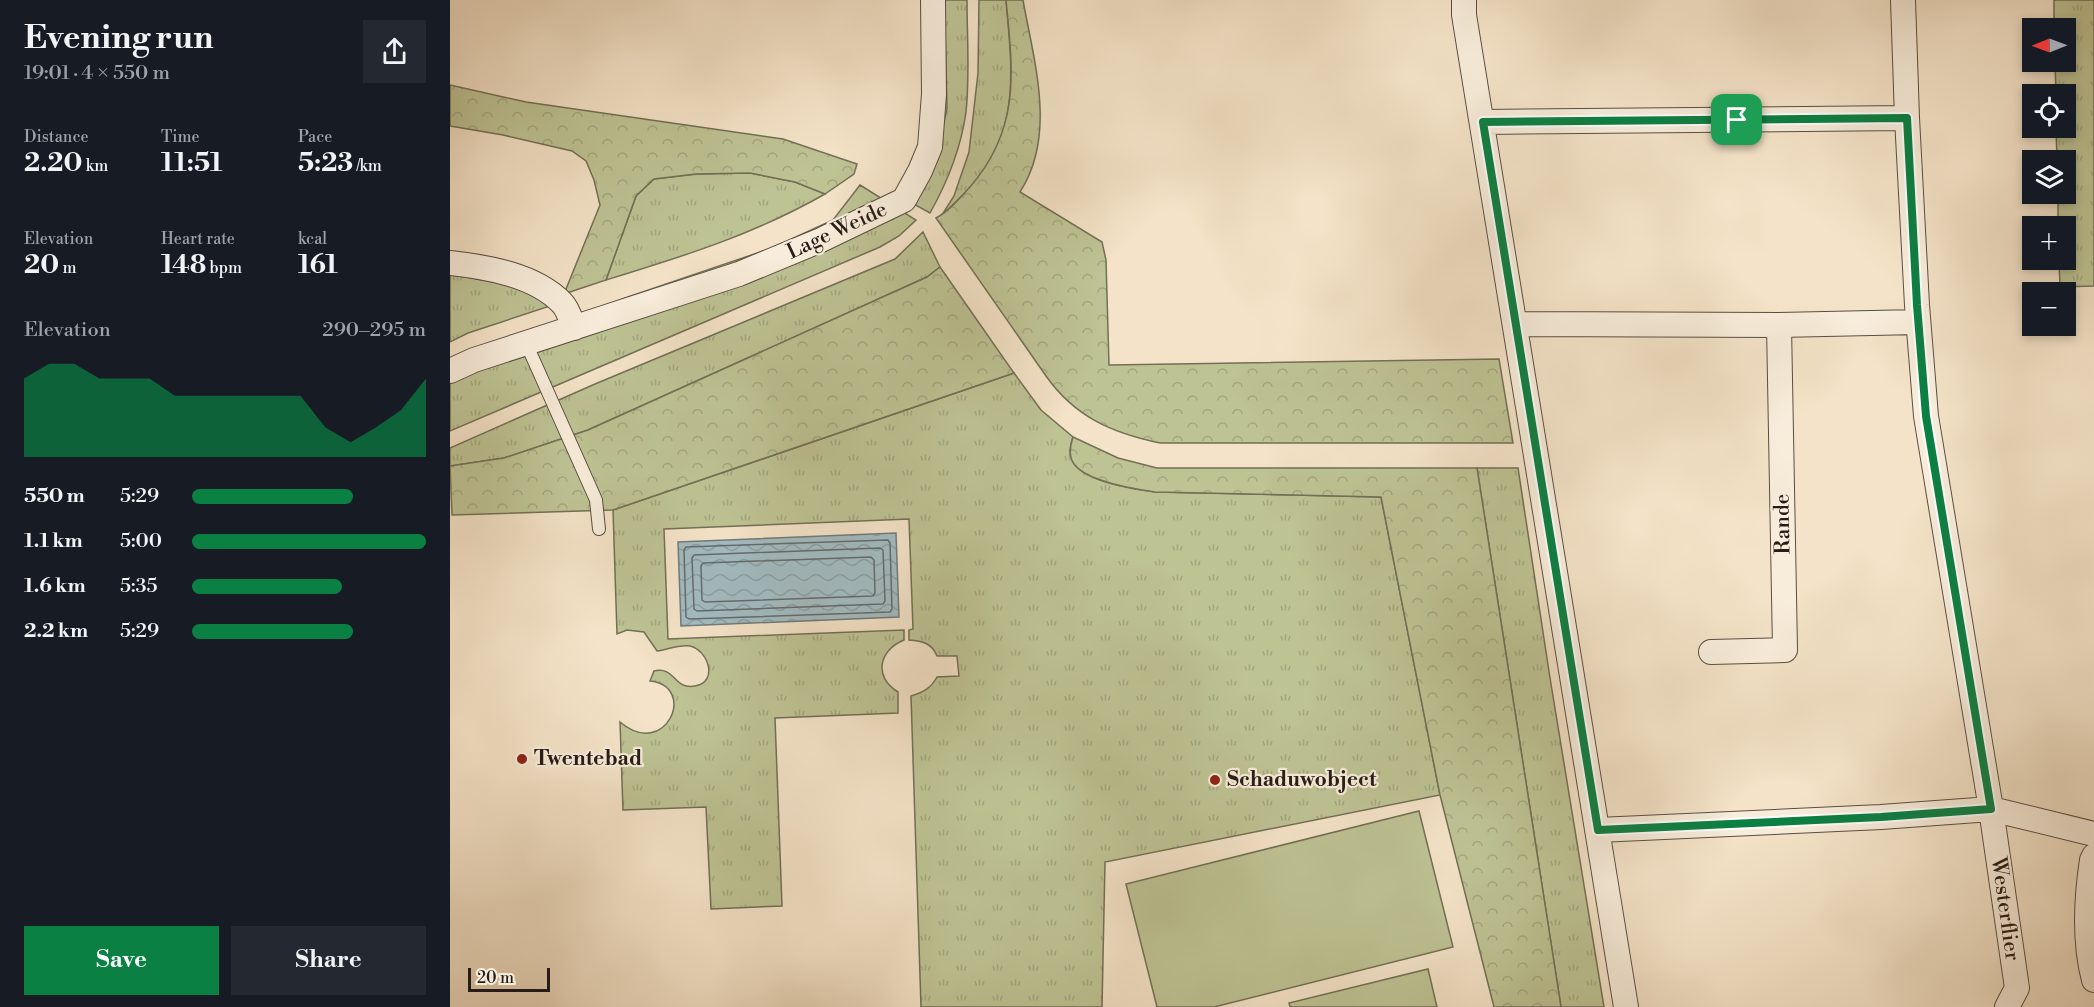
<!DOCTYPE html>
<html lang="en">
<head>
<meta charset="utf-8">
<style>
  :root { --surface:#171b24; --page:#242831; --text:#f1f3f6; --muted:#9ea1a6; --accent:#0b8043 }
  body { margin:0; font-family:"Libre Bodoni",serif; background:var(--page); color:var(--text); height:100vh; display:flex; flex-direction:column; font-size:22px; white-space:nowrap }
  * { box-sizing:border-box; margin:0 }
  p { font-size:20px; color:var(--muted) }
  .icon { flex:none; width:33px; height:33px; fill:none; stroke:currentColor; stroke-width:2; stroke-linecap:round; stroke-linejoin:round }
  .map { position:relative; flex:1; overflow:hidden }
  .drawer { display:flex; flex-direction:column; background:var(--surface); width:450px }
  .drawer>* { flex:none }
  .needle { width:39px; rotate:269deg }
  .controls { position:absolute; left:1572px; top:18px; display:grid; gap:12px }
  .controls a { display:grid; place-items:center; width:54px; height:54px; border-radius:0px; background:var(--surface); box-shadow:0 3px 9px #0003; font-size:30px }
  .scale { position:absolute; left:18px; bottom:15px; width:82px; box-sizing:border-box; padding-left:6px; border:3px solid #271c17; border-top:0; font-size:16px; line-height:21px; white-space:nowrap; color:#271c17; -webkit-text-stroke:4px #f8eddb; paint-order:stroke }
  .pin { position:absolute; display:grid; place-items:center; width:51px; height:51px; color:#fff; margin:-26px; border-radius:12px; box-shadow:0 3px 9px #0006 }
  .round { display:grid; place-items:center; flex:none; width:63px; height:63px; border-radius:0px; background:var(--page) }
  .summary { display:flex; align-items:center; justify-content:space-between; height:102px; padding:0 24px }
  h1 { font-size:33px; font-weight:700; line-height:45px }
  .metrics { display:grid; grid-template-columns:repeat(3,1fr); gap:9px; height:102px; padding:6px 24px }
  .metrics div { display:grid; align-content:center }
  .metrics b { font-size:26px; font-weight:700 }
  .metrics small { font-size:16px; font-weight:400 }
  .metrics p { font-size:16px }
  .chart { height:168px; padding:12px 24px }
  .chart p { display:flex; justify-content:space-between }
  .chart svg { width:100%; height:108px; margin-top:6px; fill:var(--accent); opacity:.7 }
  .button { display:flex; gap:12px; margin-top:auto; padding:12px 24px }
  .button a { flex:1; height:69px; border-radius:0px; background:var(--accent); color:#fff; font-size:24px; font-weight:700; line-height:69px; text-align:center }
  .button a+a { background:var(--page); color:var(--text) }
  ul { padding:0 24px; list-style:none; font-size:20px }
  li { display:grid; grid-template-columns:96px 72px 1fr; align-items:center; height:45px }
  li i { height:15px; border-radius:8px; background:var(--accent) }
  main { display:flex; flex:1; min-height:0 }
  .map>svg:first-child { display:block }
  .grass { fill:url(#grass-tufts); stroke:#727056; stroke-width:1.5 }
  .forest { fill:url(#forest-crowns); stroke:#727056; stroke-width:1.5 }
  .pitch { fill:#bec394; stroke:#727056; stroke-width:1.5 }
  .water { fill:url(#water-waves); stroke:#717b7d; stroke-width:1.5 }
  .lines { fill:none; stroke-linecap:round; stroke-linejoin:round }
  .shore { stroke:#646c6c; stroke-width:1.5 }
  .service-casing { stroke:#5a4e43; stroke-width:14 }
  .minor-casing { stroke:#5a4e43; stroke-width:26 }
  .service { stroke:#f8eddb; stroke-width:12 }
  .minor { stroke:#f8eddb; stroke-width:24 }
  .route-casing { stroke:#fff; stroke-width:12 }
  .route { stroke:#0b8043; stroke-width:8 }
  .poi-dot { fill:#8f2418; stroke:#f8eddb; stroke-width:2 }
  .labels { text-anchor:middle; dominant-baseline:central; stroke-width:4.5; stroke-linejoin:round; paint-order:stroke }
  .street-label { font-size:21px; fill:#271c17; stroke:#f8eddb }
  .poi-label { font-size:21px; font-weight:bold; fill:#271c17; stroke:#f8eddb; text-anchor:start }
</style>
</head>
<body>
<main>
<section class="drawer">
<div class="summary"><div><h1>Evening run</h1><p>19:01 · 4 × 550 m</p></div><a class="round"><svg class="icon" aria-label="share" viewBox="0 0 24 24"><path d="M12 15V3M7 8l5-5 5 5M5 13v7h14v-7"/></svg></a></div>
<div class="metrics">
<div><p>Distance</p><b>2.20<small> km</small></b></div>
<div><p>Time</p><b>11:51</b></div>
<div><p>Pace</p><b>5:23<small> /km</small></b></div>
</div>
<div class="metrics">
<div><p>Elevation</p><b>20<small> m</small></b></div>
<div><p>Heart rate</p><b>148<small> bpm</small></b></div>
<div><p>kcal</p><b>161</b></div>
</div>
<div class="chart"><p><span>Elevation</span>290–295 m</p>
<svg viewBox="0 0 160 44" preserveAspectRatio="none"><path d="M0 44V12L10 6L20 6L30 12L40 12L50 12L60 19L70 19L80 19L90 19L100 19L110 19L120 32L130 38L140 32L150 25L160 12V44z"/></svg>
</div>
<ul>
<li><b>550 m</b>5:29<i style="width:69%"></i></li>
<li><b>1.1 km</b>5:00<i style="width:100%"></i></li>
<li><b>1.6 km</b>5:35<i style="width:64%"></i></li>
<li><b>2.2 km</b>5:29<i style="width:69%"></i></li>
</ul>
<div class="button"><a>Save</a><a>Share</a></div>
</section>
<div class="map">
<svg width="1644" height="1007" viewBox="0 0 1644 1007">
  <defs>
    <pattern id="grass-tufts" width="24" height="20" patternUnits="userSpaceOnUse" patternTransform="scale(1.5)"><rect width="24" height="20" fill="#bec394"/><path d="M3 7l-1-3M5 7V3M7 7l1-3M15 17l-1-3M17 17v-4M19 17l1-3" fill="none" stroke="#a3a77f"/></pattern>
    <pattern id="forest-crowns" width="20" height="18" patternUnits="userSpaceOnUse" patternTransform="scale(1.5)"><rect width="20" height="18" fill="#bec394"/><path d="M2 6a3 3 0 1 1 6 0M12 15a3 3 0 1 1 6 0" fill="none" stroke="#a3a77f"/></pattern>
    <pattern id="water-waves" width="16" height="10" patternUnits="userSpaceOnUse" patternTransform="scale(1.5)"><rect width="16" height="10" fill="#a2bbc1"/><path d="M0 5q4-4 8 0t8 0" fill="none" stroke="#8ca0a5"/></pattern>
  </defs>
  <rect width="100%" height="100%" fill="#f4e3c8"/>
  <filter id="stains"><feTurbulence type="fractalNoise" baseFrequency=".00333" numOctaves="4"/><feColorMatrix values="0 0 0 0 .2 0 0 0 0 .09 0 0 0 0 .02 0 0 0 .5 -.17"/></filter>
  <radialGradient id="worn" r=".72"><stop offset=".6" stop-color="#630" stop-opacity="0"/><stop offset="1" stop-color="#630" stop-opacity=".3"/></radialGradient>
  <path class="grass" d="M 494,0 L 517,0 C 517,37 520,76 516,112 C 511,148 498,181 480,213 L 460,202 L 491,137 L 497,108 Z
    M 529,0 L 556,0 C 561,59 570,118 534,171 C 523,187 507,201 492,215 L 504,196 L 519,152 L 528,73 Z
    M 1604,0 L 1644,0 L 1644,286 L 1610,287 L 1609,260 L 1616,260 L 1616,226 L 1608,226 L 1608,194 L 1616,194 L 1616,160 L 1607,160 L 1606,128 L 1616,128 L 1616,94 L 1606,94 L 1605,62 L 1616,62 L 1616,28 L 1604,28 Z
    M 300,173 L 345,182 L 375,194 C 303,235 234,256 156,280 L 186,196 L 204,179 L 246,174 Z
    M 410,185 L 466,220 L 449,236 L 430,247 L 0,431 L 0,369 L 34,350 L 175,298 L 322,248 L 383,220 Z
    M 473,232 L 490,267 L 477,277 L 138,430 L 54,458 L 0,466 L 0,448 L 145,384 L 445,259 Z
    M 0,274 L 90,291 L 103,305 L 18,333 L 0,342 Z
    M 564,373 L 591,410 L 623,437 C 621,444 618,453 622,460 C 634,482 682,489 705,492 L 931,497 L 990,795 L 655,862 L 652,1007 L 471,1007 L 461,696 C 474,692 481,688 487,677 L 509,676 L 507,656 L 487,656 C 482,643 472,641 459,640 L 459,630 L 463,629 L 459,519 L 214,529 L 218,639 L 454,630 L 454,640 C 429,650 423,677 448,692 L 448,713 L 325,718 L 332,906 L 261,909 L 256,807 L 173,810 L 170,722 C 216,761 248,686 200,681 L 204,671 C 226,666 223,690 245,686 C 269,682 258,650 240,646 C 229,644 217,650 207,651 L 194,632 L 177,630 L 167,634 L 163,510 Z
    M 1027,468 L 1068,468 L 1100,678 L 1154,1007 L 1111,1007 Z"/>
  <path class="forest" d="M 556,0 L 573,0 C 584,62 607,135 570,192 L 652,242 L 656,260 L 659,365 L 1049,359 L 1063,443 L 710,443 C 662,433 625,417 596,376 L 486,218 C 499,211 510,198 520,187 C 571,128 563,72 556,0 Z
    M 0,85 L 76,102 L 333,139 L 407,164 L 404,174 L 375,194 L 345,182 L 300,173 L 246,174 L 204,179 L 186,196 L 156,280 L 114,294 L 150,205 L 144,180 L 136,161 L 122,151 L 53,135 L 0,126 Z
    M 490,267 L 564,373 L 163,510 L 2,515 L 0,466 L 54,458 L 138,430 L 477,277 Z
    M 623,437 L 668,458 L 707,468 L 1027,468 L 1111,1007 L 1044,1007 L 990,795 L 931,497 L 705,492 C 684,489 637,482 624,464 C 618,456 620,446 623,437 Z"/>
  <path class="pitch" d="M 969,811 L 1003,947 L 764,1007 L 707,1007 L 676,884 Z
    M 978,969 L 987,1007 L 840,1007 L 839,1003 Z"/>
  <path class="water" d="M 446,533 L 449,617 L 231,626 L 228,542 Z"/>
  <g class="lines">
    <path class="shore" d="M 438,540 L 440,543 L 442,609 L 440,612 L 239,619 L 236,617 L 234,550 L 236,547 Z
      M 430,548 L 433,550 L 435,601 L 433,604 L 247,611 L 244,609 L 242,558 L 244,555 Z
      M 421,557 L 424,560 L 425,593 L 423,596 L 255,602 L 252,600 L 251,566 L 253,563 Z"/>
    <defs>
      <path id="service" d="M 76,343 L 146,500 L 149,529"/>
      <path id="minor" d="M 1014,0 L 1014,15 L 1176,1007
        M 1453,0 L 1457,118 L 1467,305 L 1476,416 L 1541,809 L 1567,988 L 1557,1007
        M 1033,122 L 1457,118
        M 0,263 C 37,267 85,275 112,303 C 118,309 121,320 124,328
        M 1065,324 L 1329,325 L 1468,322
        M 0,371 L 24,360 L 289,274 L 371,240 L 454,200 L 470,171 L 480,147 L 484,94 L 483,0
        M 1261,652 L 1335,650 L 1329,325
        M 1148,830 L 1431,817 L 1541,809 L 1644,834
        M 1644,856 L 1642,860 C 1636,899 1634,942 1644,980"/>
    </defs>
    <use href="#service" class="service-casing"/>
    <use href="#minor" class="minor-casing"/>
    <use href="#service" class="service"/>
    <use href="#minor" class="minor"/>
  </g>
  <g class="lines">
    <defs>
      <path id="route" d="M 1457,118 L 1467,305 L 1476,416 L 1541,809 L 1431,817 L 1148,830 L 1033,122 Z"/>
    </defs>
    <use href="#route" class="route-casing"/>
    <use href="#route" class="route"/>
  </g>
  <g class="poi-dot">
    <circle cx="72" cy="759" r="6"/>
    <circle cx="765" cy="780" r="6"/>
  </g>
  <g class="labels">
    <g class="street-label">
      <text transform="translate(387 231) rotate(-25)">Lage Weide</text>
      <text transform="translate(1333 524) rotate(-91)">Rande</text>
      <text transform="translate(1555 909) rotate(82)">Westerflier</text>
    </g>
    <g class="poi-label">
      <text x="84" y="759">Twentebad</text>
      <text x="777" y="780">Schaduwobject</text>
    </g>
  </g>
  <rect width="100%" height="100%" filter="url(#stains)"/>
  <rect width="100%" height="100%" fill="url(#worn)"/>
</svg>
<div class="controls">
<a><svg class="needle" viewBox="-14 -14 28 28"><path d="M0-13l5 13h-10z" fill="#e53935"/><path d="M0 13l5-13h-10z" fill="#9ea1a6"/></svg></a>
<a><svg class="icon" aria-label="locate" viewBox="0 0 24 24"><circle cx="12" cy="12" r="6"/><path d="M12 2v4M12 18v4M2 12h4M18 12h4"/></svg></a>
<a><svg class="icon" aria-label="layers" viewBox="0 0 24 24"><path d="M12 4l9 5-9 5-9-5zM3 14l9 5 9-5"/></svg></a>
<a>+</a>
<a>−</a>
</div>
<div class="scale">20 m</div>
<div class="pin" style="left:1287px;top:120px;background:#1e9e55"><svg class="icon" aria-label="arrive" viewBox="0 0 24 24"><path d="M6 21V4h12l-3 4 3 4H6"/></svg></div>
</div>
</main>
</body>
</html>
